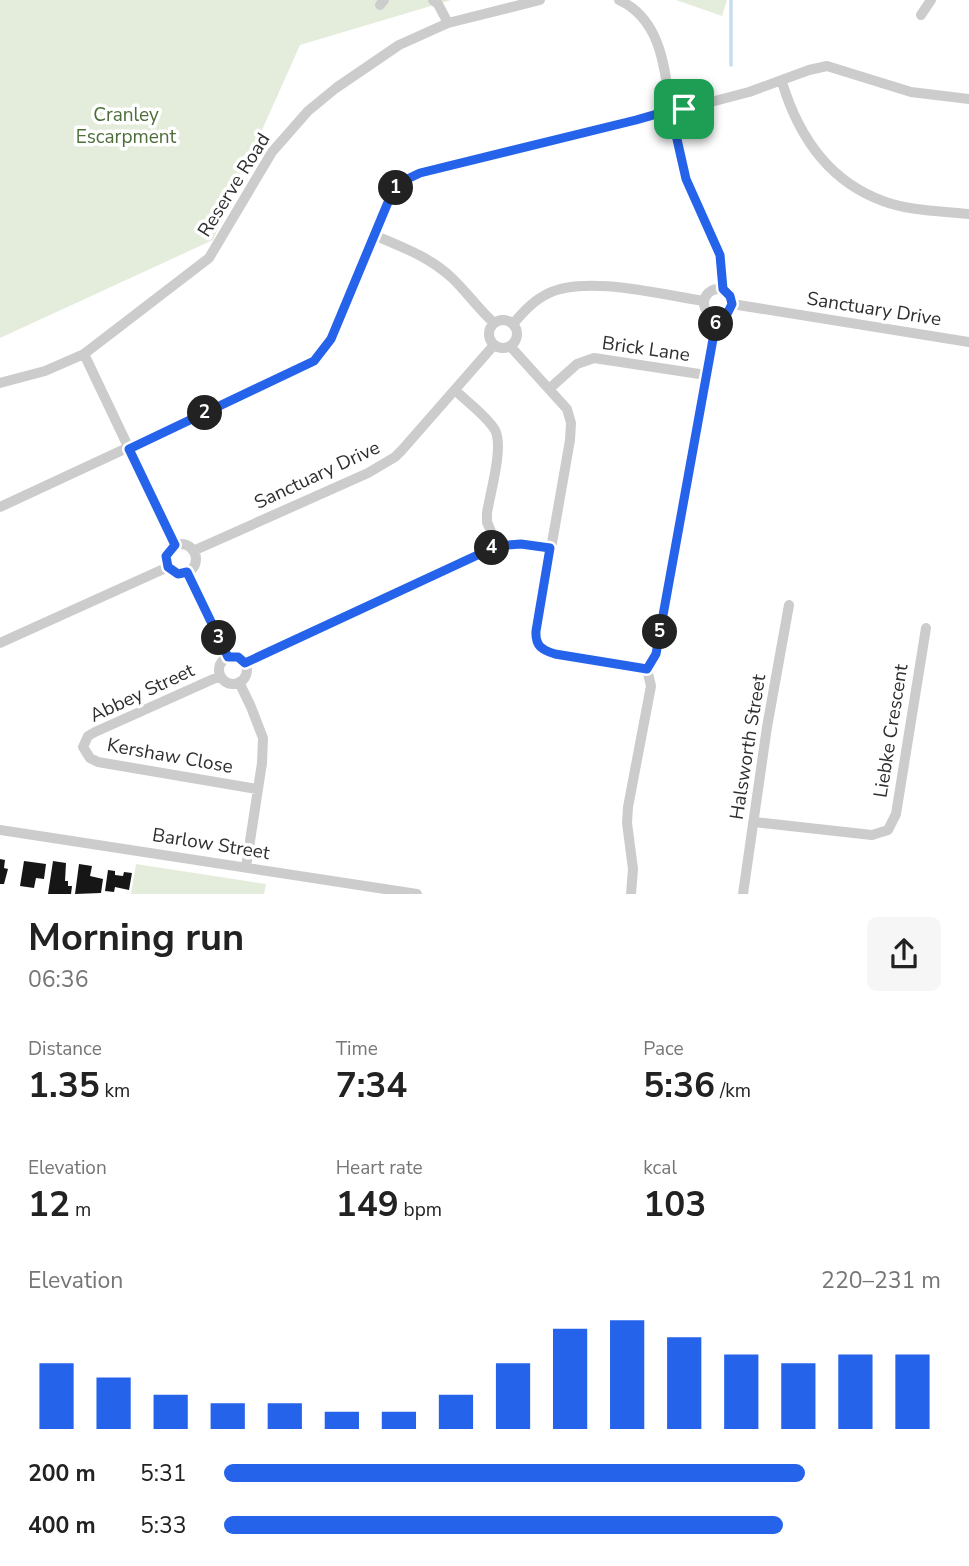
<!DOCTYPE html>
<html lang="en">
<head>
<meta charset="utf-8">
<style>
  :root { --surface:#fff; --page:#f6f6f6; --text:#222; --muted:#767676; --accent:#2563eb }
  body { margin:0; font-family:"Nunito Sans",sans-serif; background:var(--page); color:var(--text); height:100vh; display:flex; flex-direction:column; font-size:26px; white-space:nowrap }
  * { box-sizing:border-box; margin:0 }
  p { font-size:23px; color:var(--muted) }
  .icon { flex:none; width:38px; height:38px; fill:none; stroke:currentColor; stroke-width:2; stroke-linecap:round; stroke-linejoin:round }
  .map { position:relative; height:894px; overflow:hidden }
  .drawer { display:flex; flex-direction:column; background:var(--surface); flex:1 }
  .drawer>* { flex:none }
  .pin { position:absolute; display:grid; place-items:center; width:60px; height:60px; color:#fff; margin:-30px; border-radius:14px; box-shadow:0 4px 10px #0006 }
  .km { position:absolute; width:35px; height:35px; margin:-18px; border-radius:50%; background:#222; color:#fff; font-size:19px; line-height:35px; text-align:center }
  .round { display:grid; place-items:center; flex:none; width:74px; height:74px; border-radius:10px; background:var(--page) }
  .head { display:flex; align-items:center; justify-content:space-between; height:119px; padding:0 28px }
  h1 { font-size:38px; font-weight:700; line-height:52px }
  .figures { display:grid; grid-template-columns:repeat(3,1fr); gap:10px; height:119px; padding:7px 28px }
  .figures div { display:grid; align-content:center }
  .figures b { font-size:35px; font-weight:700 }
  .figures small { font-size:19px; font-weight:400 }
  .figures p { font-size:19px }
  .chart { height:196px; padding:14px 28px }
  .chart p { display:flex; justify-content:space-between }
  .chart svg { width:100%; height:126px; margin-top:7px; stroke:var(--accent); stroke-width:6 }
  ul { padding:0 28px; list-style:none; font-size:23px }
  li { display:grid; grid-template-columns:112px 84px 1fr; align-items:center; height:52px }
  li i { height:18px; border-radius:9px; background:var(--accent) }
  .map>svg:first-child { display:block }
  .park { fill:#e4eddc }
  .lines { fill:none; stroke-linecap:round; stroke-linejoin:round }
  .stream { stroke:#c7dcee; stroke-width:3.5 }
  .building { fill:#161616 }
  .minor { stroke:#ccc; stroke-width:10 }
  .route-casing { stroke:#fff; stroke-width:14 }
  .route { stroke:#2563eb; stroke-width:9 }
  .labels { text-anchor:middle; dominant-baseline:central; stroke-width:7; stroke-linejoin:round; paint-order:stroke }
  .park-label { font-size:19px; fill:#4d6e3a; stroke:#fff }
  .street-label { font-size:19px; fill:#2f2f2f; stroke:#fff }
</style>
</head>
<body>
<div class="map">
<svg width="969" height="894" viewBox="0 0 969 894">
  <rect width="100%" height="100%" fill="#fff"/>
  <path class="park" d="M 0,0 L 451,0 L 300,45 L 213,240 L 0,338 Z
    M 676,0 L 727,0 L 722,16 Z
    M 136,864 L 266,884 L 264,894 L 131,894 Z"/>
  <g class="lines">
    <path class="stream" d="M 731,0 L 731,65"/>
  </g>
  <path class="building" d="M 0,859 L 5,860 L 4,868 L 8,869 L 4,884 L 0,884 Z
    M 24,861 L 46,864 L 44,879 L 36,878 L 34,888 L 20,886 Z
    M 53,861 L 66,863 L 65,881 L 68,881 L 68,886 L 72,886 L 71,894 L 48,894 Z
    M 79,864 L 92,866 L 90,876 L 103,879 L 101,893 L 75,894 Z
    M 108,870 L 115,871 L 115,875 L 123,876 L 124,872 L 132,873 L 129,890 L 115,887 L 114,892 L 105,891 Z"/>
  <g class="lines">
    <path class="minor" d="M 433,0 L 438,4 L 448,23
      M 619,0 C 658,18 664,61 669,99
      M 380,5 L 384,0
      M 921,15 L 931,0
      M 782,82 C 798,135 828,181 883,201 C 909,211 941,211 969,214
      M656 113a14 14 0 1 1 28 0a14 14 0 1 1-28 0Z
      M 684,109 L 749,92 L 809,70 L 827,66 L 911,92 L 969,99
      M 674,126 L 686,179 L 721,255 L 723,289
      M 374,235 C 402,247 430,257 452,278 C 467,292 478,309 494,323
      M704 303a14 14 0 1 1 28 0a14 14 0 1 1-28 0Z
      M 732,304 L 969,342
      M489 334a14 14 0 1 1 28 0a14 14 0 1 1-28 0Z
      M 513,324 C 524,311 534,300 549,293 C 586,275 663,295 704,301
      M 510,346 L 567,409 L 571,423 L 570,440 L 535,640 L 544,651 L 555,654 L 647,669
      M 84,354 L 175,545
      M 0,383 L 45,371 L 84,354 L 209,258 L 272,152 L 308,111 L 336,88 L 399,45 L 448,23 L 540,0
      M 549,389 L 577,364 L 594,358 L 706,375
      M 455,390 C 467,402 486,415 495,430 C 504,447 490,493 487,513 L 487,522 L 497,546
      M 0,507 L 314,361 L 331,339 L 391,195 L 403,181 L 420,173 L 657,114
      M166 559a15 15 0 1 1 30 0a15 15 0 1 1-30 0Z
      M 193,551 L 368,473 L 395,457 L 402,450 L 494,345
      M 187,573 L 228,657
      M 0,643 L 168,567
      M219 670a14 14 0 1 1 28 0a14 14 0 1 1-28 0Z
      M 245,663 L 497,546 L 521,544 L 550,548
      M 220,676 L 95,732 L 88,736 L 83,747 L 90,758 L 98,762 L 257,789
      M 239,682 L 251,707 L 263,738 L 262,763 L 246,867
      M 754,822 L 872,835 L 888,830 L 896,814 L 926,628
      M 0,830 L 417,894
      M 631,894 L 633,869 L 627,823 L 628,807 L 651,686 L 647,669 L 656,654 L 717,317
      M 743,894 L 767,727 L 789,605"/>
  </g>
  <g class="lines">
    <defs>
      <path id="route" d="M 669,99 L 680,103 L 684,109 L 683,118 L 674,126 L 686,179 L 720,255 L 723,289 L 730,296 L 732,304 L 727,314 L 717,317 L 656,654 L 647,669 L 555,654 C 542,650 535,646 536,631 L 550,548 L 521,544 L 497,546 L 245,663 L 238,657 L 228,657 L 187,572 L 178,574 L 168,567 L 166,556 L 175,545 L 129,449 L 314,361 L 331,339 L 391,195 L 403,181 L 420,173 L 636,120 L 657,114 L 661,103 Z"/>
    </defs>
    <use href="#route" class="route-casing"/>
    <use href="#route" class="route"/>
  </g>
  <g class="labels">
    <g class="park-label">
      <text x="126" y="115">Cranley<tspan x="126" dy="22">Escarpment</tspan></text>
    </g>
    <g class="street-label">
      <text transform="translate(234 185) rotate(-58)">Reserve Road</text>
      <text transform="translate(874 309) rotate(9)">Sanctuary Drive</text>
      <text transform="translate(646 349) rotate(8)">Brick Lane</text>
      <text transform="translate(317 475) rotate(-25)">Sanctuary Drive</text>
      <text transform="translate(142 693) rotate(-25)">Abbey Street</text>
      <text transform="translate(891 731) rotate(-81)">Liebke Crescent</text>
      <text transform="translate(748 747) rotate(-81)">Halsworth Street</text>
      <text transform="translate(170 756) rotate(10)">Kershaw Close</text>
      <text transform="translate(211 844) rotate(9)">Barlow Street</text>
    </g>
  </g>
</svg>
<div class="pin" style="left:684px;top:109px;background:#1e9e55"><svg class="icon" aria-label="arrive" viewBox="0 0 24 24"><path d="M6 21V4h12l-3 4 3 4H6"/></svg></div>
<b class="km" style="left:396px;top:188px">1</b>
<b class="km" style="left:205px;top:413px">2</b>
<b class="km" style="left:219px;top:638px">3</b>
<b class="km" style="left:492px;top:548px">4</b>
<b class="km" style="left:660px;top:632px">5</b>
<b class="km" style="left:716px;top:324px">6</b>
</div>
<section class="drawer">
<div class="head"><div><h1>Morning run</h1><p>06:36</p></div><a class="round"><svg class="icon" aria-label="share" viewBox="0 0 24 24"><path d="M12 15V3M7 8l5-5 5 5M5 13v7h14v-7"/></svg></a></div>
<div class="figures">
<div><p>Distance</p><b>1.35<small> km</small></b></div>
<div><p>Time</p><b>7:34</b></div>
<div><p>Pace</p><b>5:36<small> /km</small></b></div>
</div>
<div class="figures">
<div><p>Elevation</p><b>12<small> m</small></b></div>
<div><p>Heart rate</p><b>149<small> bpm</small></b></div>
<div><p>kcal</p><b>103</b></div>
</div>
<div class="chart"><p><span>Elevation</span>220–231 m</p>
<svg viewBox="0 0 160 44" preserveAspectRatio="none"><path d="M5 44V21M15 44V26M25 44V32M35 44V35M45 44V35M55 44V38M65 44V38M75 44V32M85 44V21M95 44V9M105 44V6M115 44V12M125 44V18M135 44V21M145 44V18M155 44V18"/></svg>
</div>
<ul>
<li><b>200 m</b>5:31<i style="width:81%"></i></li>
<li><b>400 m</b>5:33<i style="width:78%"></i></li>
</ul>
</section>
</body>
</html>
